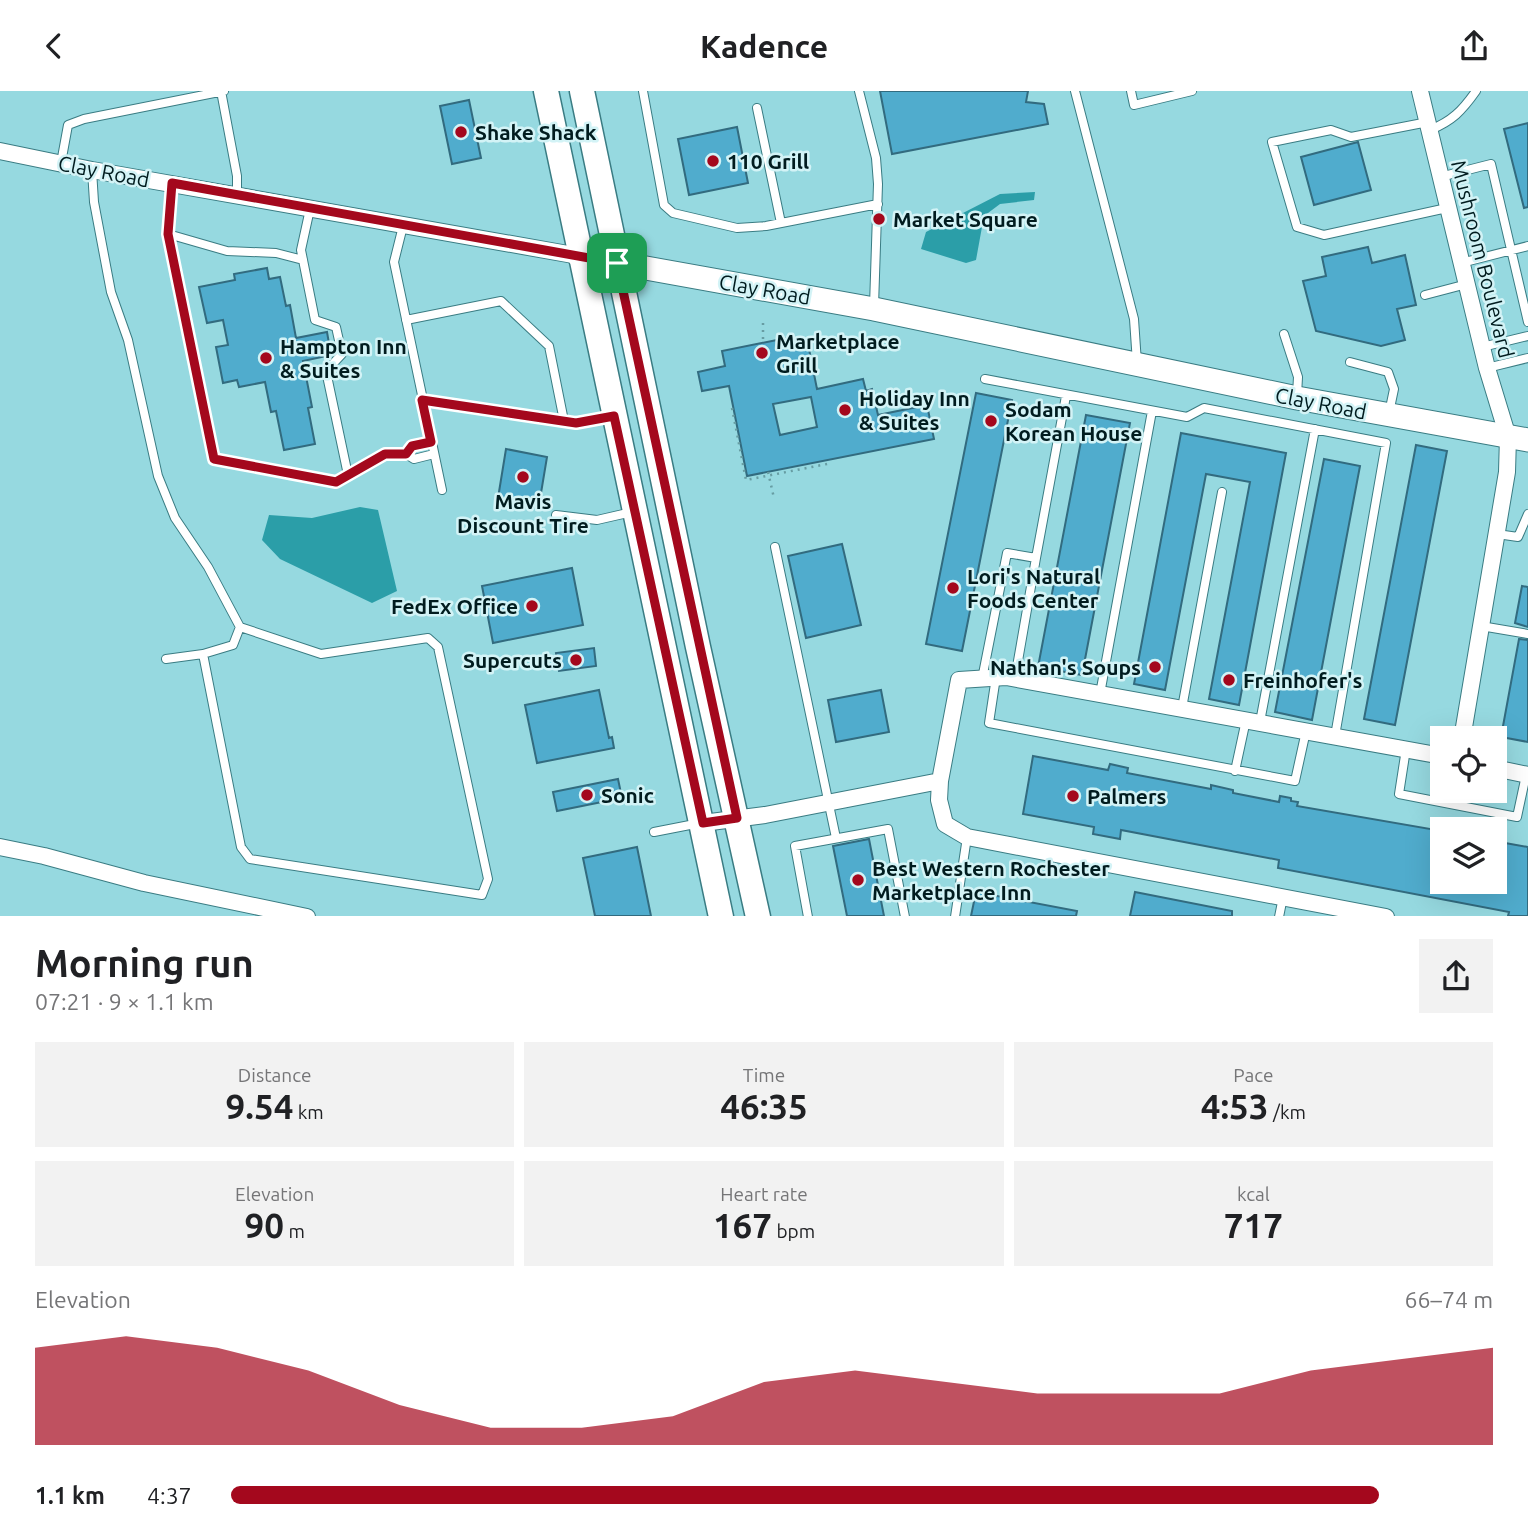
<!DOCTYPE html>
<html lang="en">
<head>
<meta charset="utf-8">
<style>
  :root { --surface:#fff; --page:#f2f2f2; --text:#202124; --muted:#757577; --accent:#a4081d }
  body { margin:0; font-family:Ubuntu,sans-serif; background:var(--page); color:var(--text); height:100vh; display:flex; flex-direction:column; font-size:26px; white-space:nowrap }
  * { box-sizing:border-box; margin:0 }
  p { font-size:23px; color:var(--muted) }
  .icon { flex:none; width:38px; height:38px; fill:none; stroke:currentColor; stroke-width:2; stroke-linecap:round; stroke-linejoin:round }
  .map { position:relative; height:825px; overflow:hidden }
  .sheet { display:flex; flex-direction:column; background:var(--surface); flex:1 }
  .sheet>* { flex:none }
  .buttons { position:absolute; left:1430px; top:635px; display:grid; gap:14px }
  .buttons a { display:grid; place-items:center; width:77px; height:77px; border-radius:0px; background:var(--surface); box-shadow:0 7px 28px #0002; font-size:35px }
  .pin { position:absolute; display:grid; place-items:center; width:60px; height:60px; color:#fff; margin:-30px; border-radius:14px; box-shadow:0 4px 10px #0006 }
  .round { display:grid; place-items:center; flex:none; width:74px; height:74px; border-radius:0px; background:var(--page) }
  .summary { display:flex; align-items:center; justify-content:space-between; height:119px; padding:0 35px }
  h1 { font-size:38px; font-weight:600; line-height:52px }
  .stats { display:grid; grid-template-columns:repeat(3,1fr); gap:10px; height:119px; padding:7px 35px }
  .stats div { display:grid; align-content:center; border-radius:0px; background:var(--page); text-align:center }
  .stats b { font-size:35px; font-weight:600 }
  .stats small { font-size:19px; font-weight:400 }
  .stats p { font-size:19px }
  .chart { height:196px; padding:14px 35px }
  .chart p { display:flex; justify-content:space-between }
  .chart svg { width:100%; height:126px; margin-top:7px; fill:var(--accent); opacity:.7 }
  ul { padding:0 35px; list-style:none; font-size:23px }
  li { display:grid; grid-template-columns:112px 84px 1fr; align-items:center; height:52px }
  li i { height:18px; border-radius:9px; background:var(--accent) }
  header { display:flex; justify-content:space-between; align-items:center; height:91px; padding:0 35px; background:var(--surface); font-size:32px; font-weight:600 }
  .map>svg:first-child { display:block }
  .water { fill:#2b9ea8 }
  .building { fill:#50accd; stroke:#326b7f; stroke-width:2; fill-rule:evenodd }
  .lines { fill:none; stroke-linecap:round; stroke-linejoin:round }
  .lane-casing { stroke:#3a7c83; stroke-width:10 }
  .street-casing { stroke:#3a7c83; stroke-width:18 }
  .secondary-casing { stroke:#3a7c83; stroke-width:25 }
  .primary-casing { stroke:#3a7c83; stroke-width:27 }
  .path { stroke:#679da3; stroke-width:2.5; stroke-dasharray:2 5; stroke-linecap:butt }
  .lane { stroke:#fff; stroke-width:8 }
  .street { stroke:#fff; stroke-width:16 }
  .secondary { stroke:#fff; stroke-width:23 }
  .primary { stroke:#fff; stroke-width:24 }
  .route-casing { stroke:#fff; stroke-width:14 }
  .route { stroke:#a4081d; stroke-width:9 }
  .poi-dot { fill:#a4081d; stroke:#d3f3f6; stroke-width:2.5 }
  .labels { text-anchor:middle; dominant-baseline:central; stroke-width:5; stroke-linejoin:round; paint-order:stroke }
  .poi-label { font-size:21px; font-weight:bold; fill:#011c1f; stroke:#d3f3f6; text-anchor:start }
  .street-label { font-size:21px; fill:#011c1f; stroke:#d3f3f6 }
</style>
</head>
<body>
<header><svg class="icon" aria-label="back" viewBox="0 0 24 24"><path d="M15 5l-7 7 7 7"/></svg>Kadence<svg class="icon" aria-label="share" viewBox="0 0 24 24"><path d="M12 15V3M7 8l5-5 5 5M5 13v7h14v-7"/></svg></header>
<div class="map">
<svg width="1528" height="826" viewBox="0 0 1528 826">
  <rect width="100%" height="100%" fill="#96d9e0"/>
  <path class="water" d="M 1035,101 L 1034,109 L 1000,113 L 984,125 L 976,169 L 966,172 L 921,158 L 926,141 L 1000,103 Z
    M 360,416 L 378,419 L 397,500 L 372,512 L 280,468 L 262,449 L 269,424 L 312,427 Z"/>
  <path class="building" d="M 880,0 L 1028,0 L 1026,11 L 1044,13 L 1048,33 L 892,63 Z
    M 469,9 L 481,67 L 452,73 L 440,15 Z
    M 1528,32 L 1528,116 L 1524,117 L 1504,38 Z
    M 737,36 L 748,92 L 689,104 L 678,48 Z
    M 1358,51 L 1371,99 L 1314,114 L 1301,66 Z
    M 1368,156 L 1372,172 L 1405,164 L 1416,214 L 1397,218 L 1405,249 L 1381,255 L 1316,240 L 1303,190 L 1326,185 L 1322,166 Z
    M 267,177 L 269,188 L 280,186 L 286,215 L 290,214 L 296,247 L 327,241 L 331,264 L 303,270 L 312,316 L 308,317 L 315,353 L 284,359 L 276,320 L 271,321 L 265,291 L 239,296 L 237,289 L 223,292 L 216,256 L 228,254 L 223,229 L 207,232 L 199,196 L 235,189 L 234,183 Z
    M 787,247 L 788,252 L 807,248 L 817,298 L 863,288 L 866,300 L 872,298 L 878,324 L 927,314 L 934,348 L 747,385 L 729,295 L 702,300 L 698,281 L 725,275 L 722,260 ZM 811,306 L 817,336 L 780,344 L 773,313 Z
    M 976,302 L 1012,309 L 962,560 L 926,553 Z
    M 1086,324 L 1130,332 L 1082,584 L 1038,576 Z
    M 1181,342 L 1286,362 L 1239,614 L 1209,608 L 1250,391 L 1206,383 L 1165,599 L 1134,593 Z
    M 1416,354 L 1447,360 L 1395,634 L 1364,628 Z
    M 506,358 L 547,366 L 539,414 L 498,407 Z
    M 1324,368 L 1360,375 L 1312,629 L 1275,621 Z
    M 842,453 L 861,534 L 806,547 L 788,465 Z
    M 572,477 L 583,534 L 493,552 L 482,495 Z
    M 1522,495 L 1528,496 L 1528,536 L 1515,532 Z
    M 1519,548 L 1528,549 L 1528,651 L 1501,646 Z
    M 594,557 L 596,575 L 559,580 L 556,562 Z
    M 599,599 L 609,647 L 612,646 L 614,657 L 537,672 L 525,614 Z
    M 881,599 L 889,641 L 836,651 L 828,609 Z
    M 1033,665 L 1108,679 L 1110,673 L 1128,677 L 1127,682 L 1211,698 L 1211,694 L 1233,699 L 1233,702 L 1279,711 L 1280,705 L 1291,707 L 1291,710 L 1298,711 L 1297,715 L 1442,740 L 1442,791 L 1494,791 L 1494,750 L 1528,756 L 1528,825 L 1508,825 L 1509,821 L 1278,777 L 1279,769 L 1121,739 L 1120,748 L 1093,743 L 1094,736 L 1023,723 Z
    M 618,688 L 622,707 L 557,720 L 553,701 Z
    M 869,748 L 884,825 L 847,825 L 833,755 Z
    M 637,756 L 651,825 L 595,825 L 583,767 Z
    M 976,801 L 1077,820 L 1076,825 L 971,825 Z
    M 1135,801 L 1232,820 L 1232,825 L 1130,825 Z"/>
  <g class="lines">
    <defs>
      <path id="lane" d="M 221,0 L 237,85 L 237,104
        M 643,0 L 664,114 L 673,122 L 737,137 L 766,135 L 878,113
        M 859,0 L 876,67 L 878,93 L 874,215
        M 1075,0 L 1134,228 L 1137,272
        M 1131,0 L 1134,14 L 1192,0
        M 757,17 L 781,132
        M 1428,31 L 1351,46 L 1331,39 L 1272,51 L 1297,136 L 1324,144 L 1447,117
        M 1430,39 C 1452,30 1462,20 1476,0
        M 61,72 L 68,34 L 84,28 L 224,0
        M 92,79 L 94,111 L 111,201 L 128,249 L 158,385 L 175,427 L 208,476 L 240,536 L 321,563 L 428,547 L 438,556 L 488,788 L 482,804 L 250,768 L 241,756 L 203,563 L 166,568
        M 1440,86 L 1491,73 L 1528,231
        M 172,92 L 168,143 L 214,368 L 336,391 L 385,363 L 406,363 L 412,355 L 431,350
        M 310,118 L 301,159 L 315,229 L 336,236 L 342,263 L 326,280 L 348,384
        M 403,135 L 394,171 L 442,399
        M 168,143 L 227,160 L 276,162 L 303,169
        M 1461,172 L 1528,155
        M 1425,204 L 1467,193
        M 406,229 L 501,210 L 549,255 L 564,330
        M 1284,243 L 1298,286 L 1297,304
        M 1482,256 L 1528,245
        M 1350,271 L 1388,281 L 1394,298 L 1389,322
        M 1487,277 L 1528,267
        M 985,288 L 1187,326 L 1204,317 L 1386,352 L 1335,645
        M 422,309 L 576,332 L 611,325
        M 406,363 L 414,368 L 434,363
        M 556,424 L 597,429 L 632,421
        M 1497,443 L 1518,446 L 1528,423
        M 775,456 L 836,747
        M 1036,467 L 1066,305
        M 1481,535 L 1528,543
        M 203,563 L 233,554 L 240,536
        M 996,586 L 989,632 L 1295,690 L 1306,640
        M 982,588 L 1007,462 L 1036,467 L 1015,587
        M 1100,603 L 1152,320
        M 1182,617 L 1222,401
        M 1260,631 L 1315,338
        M 1406,658 L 1399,703 L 1517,726 L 1526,684
        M 1235,680 L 1246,629
        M 654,741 L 700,732
        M 808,826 L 795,755 L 888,738 L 905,826
        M 955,826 L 967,746
        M 1279,826 L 1283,806"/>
      <path id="street" d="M 1420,0 L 1487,277 L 1508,346 L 1507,381 L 1462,648
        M 0,60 L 92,79 L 579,165
        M 1494,677 L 1528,684
        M 940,690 L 939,709 L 945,733 L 967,746 L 1386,826
        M 703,732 L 765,724 L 940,690 L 959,589 L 1006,586 L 1442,665
        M 0,756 L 44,765 L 144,792 L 307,826"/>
      <path id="secondary" d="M 579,165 L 874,218 L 1297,307 L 1528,349"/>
      <path id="primary" d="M 546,0 L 721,826
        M 582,0 L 698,556 L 758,826"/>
    </defs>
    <use href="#lane" class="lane-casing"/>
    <use href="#street" class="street-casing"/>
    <use href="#secondary" class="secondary-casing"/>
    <use href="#primary" class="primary-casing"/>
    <path class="path" d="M 763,232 L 763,251
      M 732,317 L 746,389 L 832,372
      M 768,381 L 774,407"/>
    <use href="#lane" class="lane"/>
    <use href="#street" class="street"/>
    <use href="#secondary" class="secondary"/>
    <use href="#primary" class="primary"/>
  </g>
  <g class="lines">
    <defs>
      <path id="route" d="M 172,92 L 617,172 L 737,727 L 703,732 L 614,325 L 576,332 L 422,309 L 431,351 L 412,355 L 406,363 L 385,363 L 336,391 L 214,368 L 168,143 Z"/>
    </defs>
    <use href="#route" class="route-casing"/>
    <use href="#route" class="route"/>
  </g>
  <g class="poi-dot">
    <circle cx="461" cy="41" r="7"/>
    <circle cx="713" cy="70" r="7"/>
    <circle cx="879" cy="128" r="7"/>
    <circle cx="762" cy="262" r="7"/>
    <circle cx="266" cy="267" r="7"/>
    <circle cx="845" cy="319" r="7"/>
    <circle cx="991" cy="330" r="7"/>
    <circle cx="523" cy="386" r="7"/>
    <circle cx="953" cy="497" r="7"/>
    <circle cx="532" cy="515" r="7"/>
    <circle cx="576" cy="569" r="7"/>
    <circle cx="1155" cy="576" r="7"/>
    <circle cx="1229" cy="589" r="7"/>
    <circle cx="587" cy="704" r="7"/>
    <circle cx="1073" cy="705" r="7"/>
    <circle cx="858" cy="789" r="7"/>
  </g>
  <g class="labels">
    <g class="poi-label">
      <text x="475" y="41">Shake Shack</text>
      <text x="727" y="70">110 Grill</text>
      <text x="893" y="128">Market Square</text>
      <text x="776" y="250">Marketplace<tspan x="776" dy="24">Grill</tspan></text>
      <text x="280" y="255">Hampton Inn<tspan x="280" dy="24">&amp; Suites</tspan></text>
      <text x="859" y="307">Holiday Inn<tspan x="859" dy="24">&amp; Suites</tspan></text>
      <text x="1005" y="318">Sodam<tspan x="1005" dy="24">Korean House</tspan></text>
      <text x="523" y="410" text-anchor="middle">Mavis<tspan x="523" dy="24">Discount Tire</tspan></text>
      <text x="967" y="485">Lori's Natural<tspan x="967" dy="24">Foods Center</tspan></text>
      <text x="518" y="515" text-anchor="end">FedEx Office</text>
      <text x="562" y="569" text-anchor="end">Supercuts</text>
      <text x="1141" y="576" text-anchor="end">Nathan's Soups</text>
      <text x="1243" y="589">Freinhofer's</text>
      <text x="601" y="704">Sonic</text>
      <text x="1087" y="705">Palmers</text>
      <text x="872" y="777">Best Western Rochester<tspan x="872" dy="24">Marketplace Inn</tspan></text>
    </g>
    <g class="street-label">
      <text transform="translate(104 80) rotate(11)">Clay Road</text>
      <text transform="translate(1483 168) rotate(76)">Mushroom Boulevard</text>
      <text transform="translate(765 198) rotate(10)">Clay Road</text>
      <text transform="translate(1321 312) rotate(11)">Clay Road</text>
    </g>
  </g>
</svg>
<div class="buttons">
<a><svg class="icon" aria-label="locate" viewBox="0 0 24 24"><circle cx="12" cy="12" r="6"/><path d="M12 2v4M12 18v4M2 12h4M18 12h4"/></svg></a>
<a><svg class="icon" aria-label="layers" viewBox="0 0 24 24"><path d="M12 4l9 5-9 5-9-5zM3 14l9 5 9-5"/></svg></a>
</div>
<div class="pin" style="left:617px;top:172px;background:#1e9e55"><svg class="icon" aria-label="arrive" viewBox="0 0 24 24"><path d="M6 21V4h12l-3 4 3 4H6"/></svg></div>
</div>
<section class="sheet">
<div class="summary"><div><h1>Morning run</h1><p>07:21 · 9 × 1.1 km</p></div><a class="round"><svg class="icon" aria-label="share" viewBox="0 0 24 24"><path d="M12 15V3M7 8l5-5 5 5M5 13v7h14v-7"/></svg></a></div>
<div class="stats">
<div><p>Distance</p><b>9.54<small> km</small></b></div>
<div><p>Time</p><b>46:35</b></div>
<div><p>Pace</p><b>4:53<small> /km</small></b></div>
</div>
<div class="stats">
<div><p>Elevation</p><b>90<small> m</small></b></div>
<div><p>Heart rate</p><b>167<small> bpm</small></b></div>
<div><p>kcal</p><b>717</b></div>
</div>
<div class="chart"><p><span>Elevation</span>66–74 m</p>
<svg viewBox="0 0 160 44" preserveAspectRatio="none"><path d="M0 44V10L10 6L20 10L30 18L40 30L50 38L60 38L70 34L80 22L90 18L100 22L110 26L120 26L130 26L140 18L150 14L160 10V44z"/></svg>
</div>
<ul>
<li><b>1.1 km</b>4:37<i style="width:91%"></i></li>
</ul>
</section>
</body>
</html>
